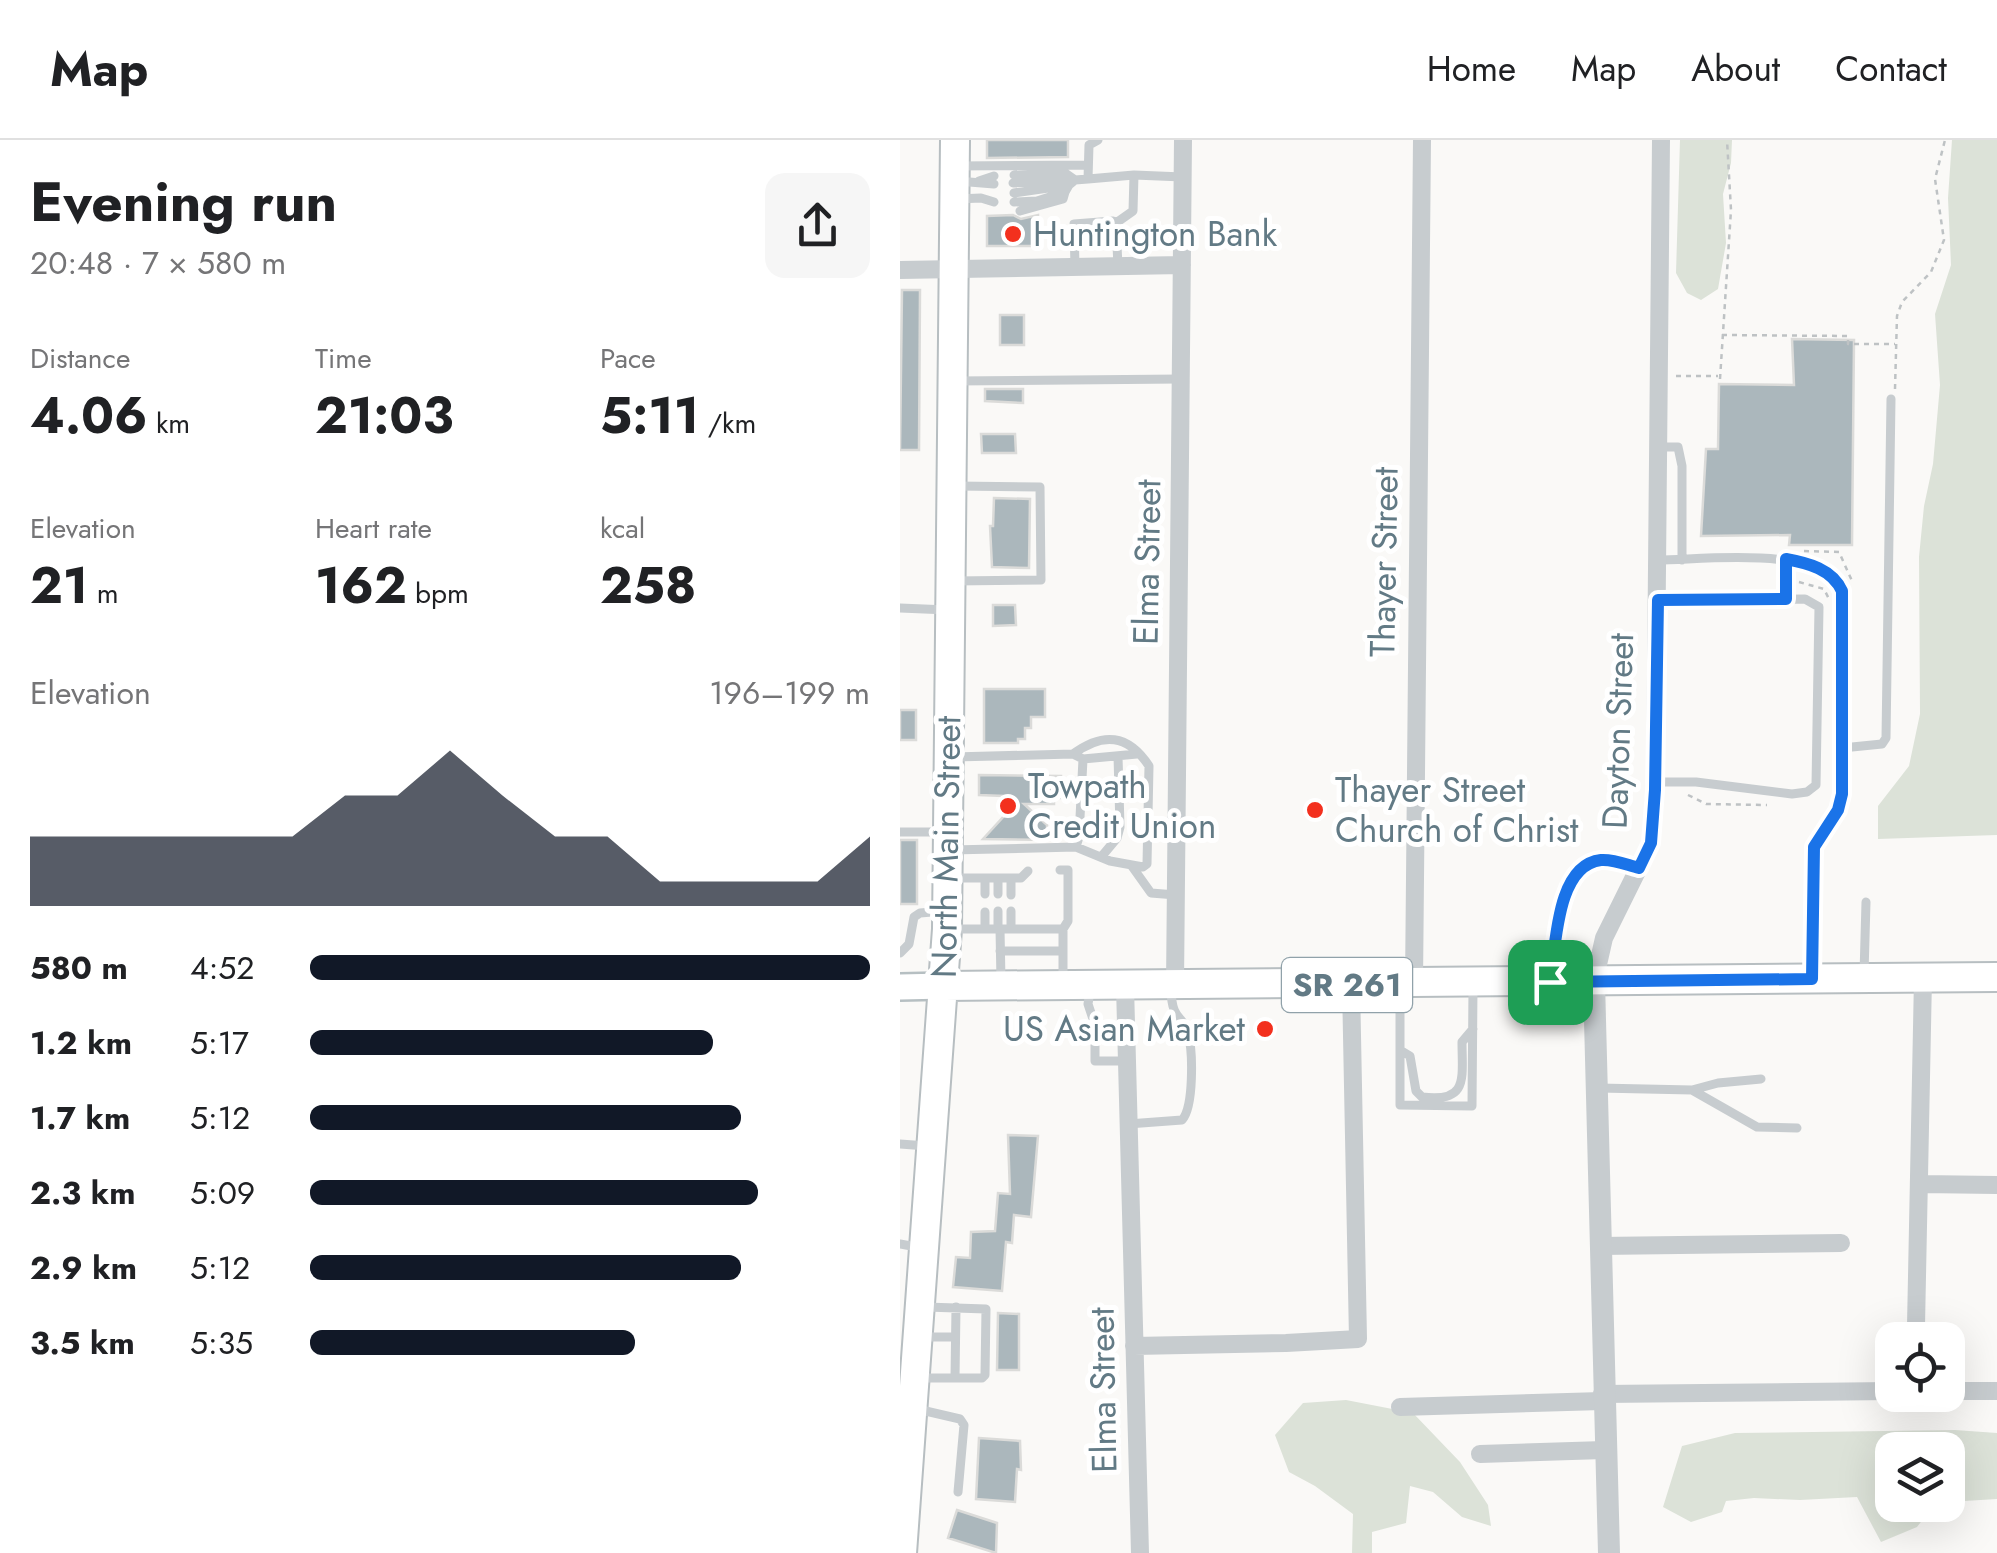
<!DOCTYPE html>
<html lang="en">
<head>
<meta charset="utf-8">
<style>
  :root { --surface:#fff; --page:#f6f6f6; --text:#202124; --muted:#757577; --line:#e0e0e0; --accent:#111827 }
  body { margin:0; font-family:Jost,sans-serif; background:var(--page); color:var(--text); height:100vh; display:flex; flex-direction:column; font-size:38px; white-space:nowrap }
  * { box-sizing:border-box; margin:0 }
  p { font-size:32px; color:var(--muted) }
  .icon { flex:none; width:55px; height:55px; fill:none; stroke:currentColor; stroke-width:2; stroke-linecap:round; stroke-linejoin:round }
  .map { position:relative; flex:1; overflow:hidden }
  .details { display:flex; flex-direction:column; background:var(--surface); width:900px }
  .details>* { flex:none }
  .buttons { position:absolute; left:975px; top:1182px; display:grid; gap:20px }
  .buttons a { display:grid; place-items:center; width:90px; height:90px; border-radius:20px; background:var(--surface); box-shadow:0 10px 40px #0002; font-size:50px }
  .pin { position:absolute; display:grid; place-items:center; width:85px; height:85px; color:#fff; margin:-42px; border-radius:20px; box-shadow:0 5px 15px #0006 }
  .round { display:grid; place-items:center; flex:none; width:105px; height:105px; border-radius:20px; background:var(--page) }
  .summary { display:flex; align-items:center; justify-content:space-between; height:170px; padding:0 30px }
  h1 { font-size:55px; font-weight:700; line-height:75px }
  .stats { display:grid; grid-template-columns:repeat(3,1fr); gap:15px; height:170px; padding:10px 30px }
  .stats div { display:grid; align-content:center }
  .stats b { font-size:50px; font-weight:700 }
  .stats small { font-size:28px; font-weight:400 }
  .stats p { font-size:28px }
  .chart { height:280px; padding:20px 30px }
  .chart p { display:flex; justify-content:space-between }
  .chart svg { width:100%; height:180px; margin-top:10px; fill:var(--accent); opacity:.7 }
  ul { padding:0 30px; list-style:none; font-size:32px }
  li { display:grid; grid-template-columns:160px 120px 1fr; align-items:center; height:75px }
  li i { height:25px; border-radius:12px; background:var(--accent) }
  header { display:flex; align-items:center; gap:60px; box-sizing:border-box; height:140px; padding:0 50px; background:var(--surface); border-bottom:2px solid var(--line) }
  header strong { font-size:48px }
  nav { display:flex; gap:55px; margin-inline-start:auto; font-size:35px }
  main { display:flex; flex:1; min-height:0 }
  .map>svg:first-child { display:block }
  .green { fill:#dce2d8 }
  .building { fill:#abb7bc; stroke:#dbdbd9; stroke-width:2.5 }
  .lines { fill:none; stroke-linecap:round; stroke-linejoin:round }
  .secondary-casing { stroke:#b6bfc2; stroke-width:30 }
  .primary-casing { stroke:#b7bec1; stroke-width:32 }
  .path { stroke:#bec2c4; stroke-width:2.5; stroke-dasharray:5 5; stroke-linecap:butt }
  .service { stroke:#c7cccf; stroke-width:9 }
  .minor { stroke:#c7cccf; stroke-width:18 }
  .tertiary { stroke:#c7cccf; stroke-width:22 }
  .secondary { stroke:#fff; stroke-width:25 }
  .primary { stroke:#fff; stroke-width:28 }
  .route-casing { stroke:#fff; stroke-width:20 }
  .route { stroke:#1a73e8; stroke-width:12 }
  .poi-dot { fill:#f3301e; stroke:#fff; stroke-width:4 }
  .labels { text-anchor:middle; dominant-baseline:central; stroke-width:10; stroke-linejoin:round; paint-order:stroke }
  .shield { fill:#fff; stroke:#91a2aa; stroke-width:2.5 }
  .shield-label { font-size:32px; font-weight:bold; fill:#627a85 }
  .poi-label { font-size:35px; fill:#627a85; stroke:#fff; text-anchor:start }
  .street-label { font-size:35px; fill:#627a85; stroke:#fff }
</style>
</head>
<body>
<header>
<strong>Map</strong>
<nav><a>Home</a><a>Map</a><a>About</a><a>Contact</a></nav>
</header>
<main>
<section class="details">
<div class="summary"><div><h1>Evening run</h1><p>20:48 · 7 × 580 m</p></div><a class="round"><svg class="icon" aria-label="share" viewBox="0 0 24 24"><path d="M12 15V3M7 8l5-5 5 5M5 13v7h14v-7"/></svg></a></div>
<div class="stats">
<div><p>Distance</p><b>4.06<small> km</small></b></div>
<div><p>Time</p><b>21:03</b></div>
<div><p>Pace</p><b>5:11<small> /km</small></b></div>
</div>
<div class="stats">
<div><p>Elevation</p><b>21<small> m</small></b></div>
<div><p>Heart rate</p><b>162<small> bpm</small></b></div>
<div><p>kcal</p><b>258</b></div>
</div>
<div class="chart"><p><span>Elevation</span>196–199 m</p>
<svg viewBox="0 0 160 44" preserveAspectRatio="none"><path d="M0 44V27L10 27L20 27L30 27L40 27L50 27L60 17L70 17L80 6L90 17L100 27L110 27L120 38L130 38L140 38L150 38L160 27V44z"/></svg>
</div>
<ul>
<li><b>580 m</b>4:52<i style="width:100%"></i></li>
<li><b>1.2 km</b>5:17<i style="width:72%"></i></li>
<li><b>1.7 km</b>5:12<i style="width:77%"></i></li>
<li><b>2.3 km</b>5:09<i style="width:80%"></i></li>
<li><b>2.9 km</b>5:12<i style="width:77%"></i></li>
<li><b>3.5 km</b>5:35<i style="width:58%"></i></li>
</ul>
</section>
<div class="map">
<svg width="1097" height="1413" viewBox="0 0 1097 1413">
  <rect width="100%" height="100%" fill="#faf9f7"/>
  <path class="green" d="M 780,0 L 832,0 L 831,23 L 823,54 L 826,103 L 818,149 L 801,160 L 787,153 L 776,133 Z
    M 1052,0 L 1097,0 L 1097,695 L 978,699 L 978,666 L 1009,626 L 1020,574 L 1019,417 L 1024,366 L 1033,324 L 1040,245 L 1035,174 L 1051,125 L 1048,58 Z
    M 446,1260 L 513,1273 L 560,1322 L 588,1365 L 591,1386 L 562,1377 L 533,1352 L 510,1346 L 506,1383 L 472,1392 L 472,1413 L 452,1413 L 453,1374 L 415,1346 L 389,1332 L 375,1295 L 403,1263 Z
    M 1055,1290 L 1097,1293 L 1097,1359 L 1048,1362 L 1048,1310 L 992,1310 L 992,1365 L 1034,1365 L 1017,1387 L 981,1402 L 957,1357 L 900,1360 L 854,1358 L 826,1361 L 822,1372 L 791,1382 L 763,1367 L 782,1306 L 835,1293 Z"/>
  <path class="building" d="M 87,0 L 168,0 L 168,17 L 87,18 Z
    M 113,75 L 121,79 L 138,75 L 138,106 L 87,106 L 87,76 Z
    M 2,150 L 20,150 L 19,310 L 0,310 Z
    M 100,175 L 124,175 L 124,205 L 100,205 Z
    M 892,199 L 954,200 L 952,405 L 889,405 L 890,395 L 801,396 L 806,309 L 818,309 L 819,244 L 894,245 Z
    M 85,249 L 123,249 L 123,263 L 85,261 Z
    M 81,294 L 115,294 L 116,313 L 82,313 Z
    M 94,358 L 130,359 L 129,428 L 92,427 L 90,386 L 93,386 Z
    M 93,465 L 115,465 L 116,485 L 93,486 Z
    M 84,549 L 145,549 L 145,577 L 131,577 L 131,588 L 125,588 L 125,599 L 118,599 L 118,603 L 84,603 Z
    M 0,570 L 16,570 L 16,600 L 0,600 Z
    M 79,635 L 161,636 L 161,658 L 154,657 L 154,664 L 124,664 L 147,685 L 147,700 L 83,699 L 104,676 L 104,656 L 79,655 Z
    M 0,700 L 17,700 L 17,764 L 0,764 Z
    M 108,995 L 138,996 L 131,1077 L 114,1075 L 112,1103 L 106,1102 L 102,1151 L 53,1147 L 56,1117 L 70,1118 L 71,1092 L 95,1091 L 98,1053 L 110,1054 Z
    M 98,1173 L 119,1174 L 119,1230 L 97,1230 Z
    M 79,1298 L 120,1301 L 121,1330 L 117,1329 L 115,1362 L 76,1359 Z
    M 57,1370 L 97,1383 L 96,1413 L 48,1398 Z"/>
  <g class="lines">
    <defs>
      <path id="secondary" d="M 0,847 L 44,846"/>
      <path id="primary" d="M 44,846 L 1097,837
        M 2,1413 L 47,789 L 55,0"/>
    </defs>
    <use href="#secondary" class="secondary-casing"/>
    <use href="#primary" class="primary-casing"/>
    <path class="path" d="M 822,195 L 948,196 L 948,204 L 995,204
      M 776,236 L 818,236
      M 820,239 L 831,70 L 827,0
      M 995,249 L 997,176 L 1002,162 L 1031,132 L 1044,100 L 1035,39 L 1045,0
      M 904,411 L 939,412 L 952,441
      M 899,442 L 924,449 L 929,459
      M 788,655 L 806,664 L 867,665"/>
    <path class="service" d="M 198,0 L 189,5 L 188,39 L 234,35 L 233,71 L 216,83
      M 57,26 L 188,25
      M 114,35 L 165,33 L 175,40 L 188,39
      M 234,35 L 283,37
      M 57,41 L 94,44
      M 79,41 L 94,36
      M 113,43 L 172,40
      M 114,53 L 169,45 L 175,40
      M 57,59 L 81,58 L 94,62
      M 114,62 L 137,61 L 165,52 L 169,45
      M 120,71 L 163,59 L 165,52
      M 175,128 L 174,84 L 213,81 L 216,83 L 218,127
      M 55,241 L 280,239
      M 759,307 L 778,307 L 782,326 L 782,420
      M 886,419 L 886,459
      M 758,420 C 803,420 922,404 942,451 L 942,653 L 938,670 L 915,707 L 911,836
      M 54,441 L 141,440 L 140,347 L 56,346
      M 0,468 L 48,470
      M 942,608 L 982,604 L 986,598 L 991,259
      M 173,614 C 203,592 228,594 249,626 L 247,724 L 243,727 L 210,721 L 176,707
      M 183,619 L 237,614
      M 755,642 L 796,642 L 892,654 L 907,652 L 916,645 L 919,467 L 905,459 L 758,460
      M 485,655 L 514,655
      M 0,692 L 45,692
      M 51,710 L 176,707 L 179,697 L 183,619 L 173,614 L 53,617
      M 202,716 L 217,698 L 220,687 L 218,616
      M 231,725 L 251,753 L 276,755
      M 160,730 L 168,730 L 168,781 L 163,789
      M 49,738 L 121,738 L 128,731
      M 85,738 L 85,754
      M 98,738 L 98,754
      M 111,755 L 111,738
      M 98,771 L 98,789
      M 85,772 L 85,789
      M 51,789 L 163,789 L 163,842
      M 100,789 L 101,841
      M 111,789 L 111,771
      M 100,811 L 163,811
      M 0,813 L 9,804 L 14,777 L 20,773 L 44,771
      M 651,834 C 662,771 652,702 739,728
      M 964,834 L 966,762
      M 500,847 L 500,965 L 572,966 L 573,848
      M 190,851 L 188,864 L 195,885 L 195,921 L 227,921
      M 500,910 L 510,916 L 516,951 L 522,957 C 569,963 562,938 562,902 L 573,889
      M 699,948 L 792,950 L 857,987 L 897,988
      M 792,950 L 818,943 L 861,939
      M 228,984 L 282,980 C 294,967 293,911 288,893 C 283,874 272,882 271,850
      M 0,1004 L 27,1006
      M 0,1104 L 22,1108
      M 23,1197 L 55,1197
      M 18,1238 L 82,1238 L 85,1235 L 86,1169 L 26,1167
      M 55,1238 L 56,1167
      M 17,1269 L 60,1279 L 64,1285 L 58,1352"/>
    <path class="minor" d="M 0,130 L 282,125
      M 694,842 L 704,798 L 751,703 L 755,642 L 761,0
      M 514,844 L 522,0
      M 275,845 L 283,0
      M 225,846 L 240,1413
      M 1021,1044 L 1097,1045
      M 699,1106 L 941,1103
      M 1016,1186 L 1023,838
      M 234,1206 L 386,1203 L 458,1199 L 451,845
      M 1048,1251 L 1097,1251
      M 702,1254 L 992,1251
      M 500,1267 L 702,1261
      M 580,1314 L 704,1310"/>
    <path class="tertiary" d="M 694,842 L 709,1413"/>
    <use href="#secondary" class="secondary"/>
    <use href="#primary" class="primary"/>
  </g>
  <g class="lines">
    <defs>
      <path id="route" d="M 886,419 C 908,423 932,429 942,451 L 942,654 L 938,670 L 914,707 L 912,839 L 650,842 C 656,806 656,725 701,720 C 714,719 727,725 739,728 L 751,703 L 755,650 L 758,460 L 886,459 Z"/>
    </defs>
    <use href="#route" class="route-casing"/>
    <use href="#route" class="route"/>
  </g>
  <g class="poi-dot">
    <circle cx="113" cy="94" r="10"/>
    <circle cx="108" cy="666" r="10"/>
    <circle cx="415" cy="670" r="10"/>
    <circle cx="365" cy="889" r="10"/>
  </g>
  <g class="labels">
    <rect class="shield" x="382" y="818" width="130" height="54" rx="8"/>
    <g class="shield-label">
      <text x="447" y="845">SR 261</text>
    </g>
    <g class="poi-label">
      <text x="133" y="94">Huntington Bank</text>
      <text x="128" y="646">Towpath<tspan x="128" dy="40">Credit Union</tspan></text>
      <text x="435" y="650">Thayer Street<tspan x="435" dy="40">Church of Christ</tspan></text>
      <text x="345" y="889" text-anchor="end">US Asian Market</text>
    </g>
    <g class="street-label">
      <text transform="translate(247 422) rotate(-89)">Elma Street</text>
      <text transform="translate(484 422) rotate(-89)">Thayer Street</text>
      <text transform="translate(718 591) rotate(-88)">Dayton Street</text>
      <text transform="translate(46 707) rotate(-89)">North Main Street</text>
      <text transform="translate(203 1250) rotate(-91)">Elma Street</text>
    </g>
  </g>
</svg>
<div class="buttons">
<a><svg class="icon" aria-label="locate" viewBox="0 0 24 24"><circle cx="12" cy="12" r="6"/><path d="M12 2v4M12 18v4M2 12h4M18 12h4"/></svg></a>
<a><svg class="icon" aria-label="layers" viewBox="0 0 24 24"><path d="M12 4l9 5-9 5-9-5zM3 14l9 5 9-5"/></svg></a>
</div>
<div class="pin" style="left:650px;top:842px;background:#1e9e55"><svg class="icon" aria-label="arrive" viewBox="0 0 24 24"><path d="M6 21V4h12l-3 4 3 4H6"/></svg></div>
</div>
</main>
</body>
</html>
